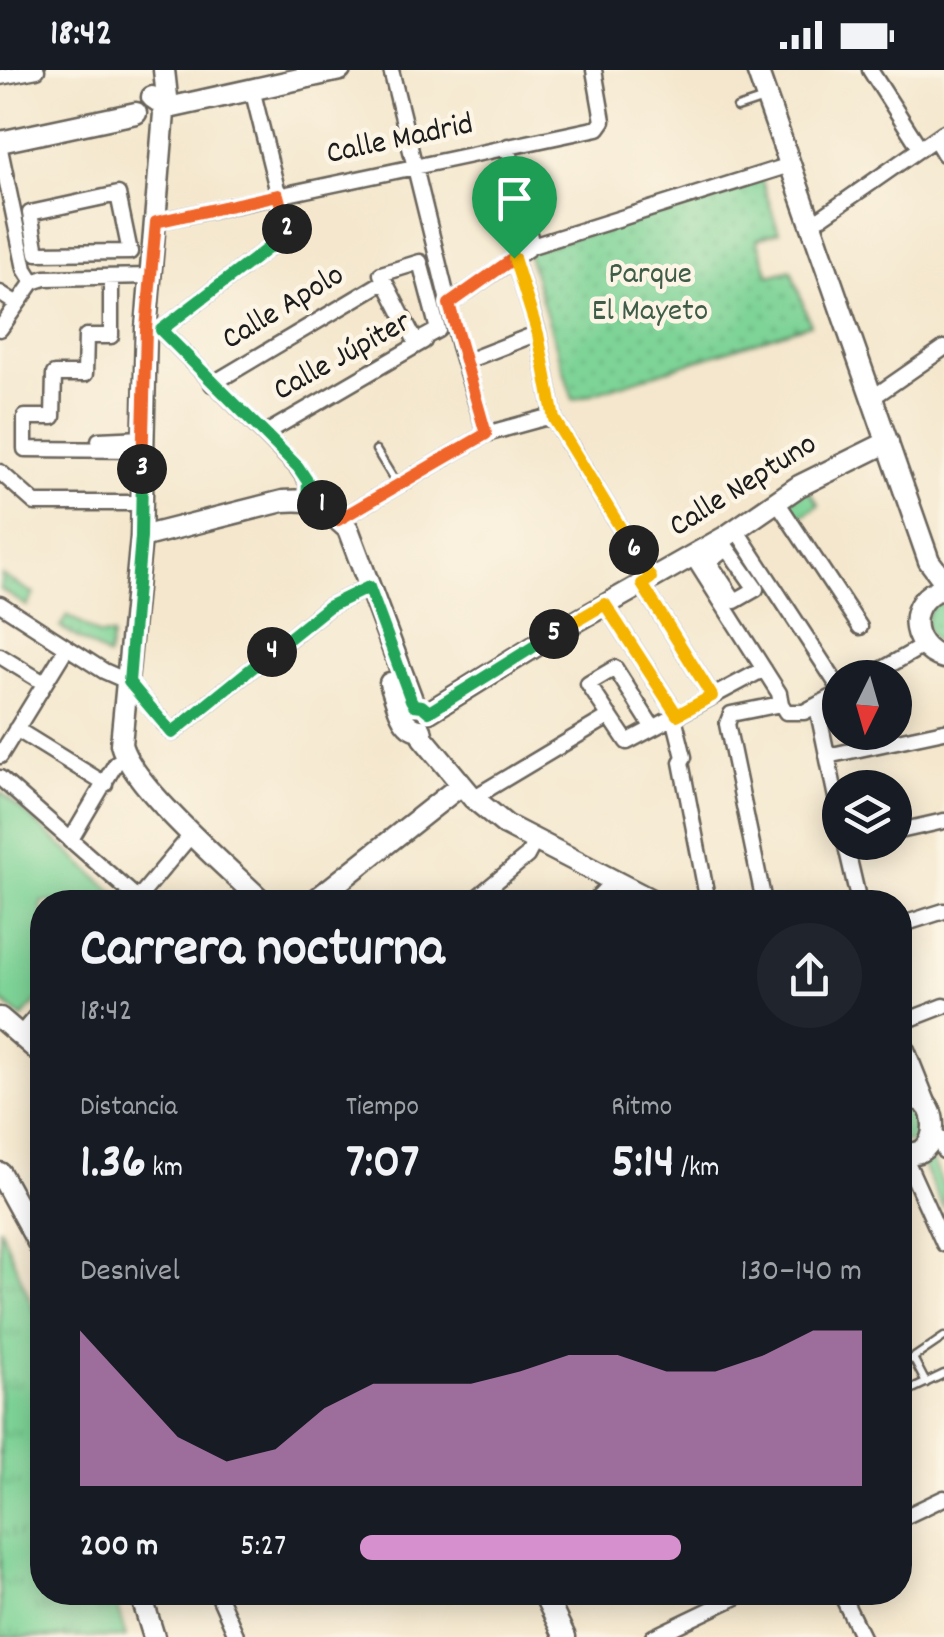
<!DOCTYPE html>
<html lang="es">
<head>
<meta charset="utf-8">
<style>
  :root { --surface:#171b24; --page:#20242c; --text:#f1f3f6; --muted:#9ea1a6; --accent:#d690ce }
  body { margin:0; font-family:Dekko,sans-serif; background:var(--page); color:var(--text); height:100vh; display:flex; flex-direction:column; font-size:38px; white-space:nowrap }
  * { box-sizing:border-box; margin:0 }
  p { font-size:32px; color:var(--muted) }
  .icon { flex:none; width:55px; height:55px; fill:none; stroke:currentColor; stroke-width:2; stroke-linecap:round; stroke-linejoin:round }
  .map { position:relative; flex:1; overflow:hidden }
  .details { position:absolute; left:30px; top:820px; width:882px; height:715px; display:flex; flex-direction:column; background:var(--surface); border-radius:40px; box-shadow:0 5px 25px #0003 }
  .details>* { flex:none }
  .needle { width:65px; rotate:185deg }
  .tools { position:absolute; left:822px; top:590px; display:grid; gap:20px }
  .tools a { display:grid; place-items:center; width:90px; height:90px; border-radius:50%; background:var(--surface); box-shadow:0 5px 25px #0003; font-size:50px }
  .pin { position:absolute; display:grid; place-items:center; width:85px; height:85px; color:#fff; margin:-102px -42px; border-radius:50% 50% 50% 0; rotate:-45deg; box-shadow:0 0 10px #0007 }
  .pin .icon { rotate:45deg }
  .km { position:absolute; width:50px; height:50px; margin:-25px; border-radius:50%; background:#222; color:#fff; font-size:28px; line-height:50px; text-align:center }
  .round { display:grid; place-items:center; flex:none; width:105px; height:105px; border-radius:52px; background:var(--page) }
  .overview { display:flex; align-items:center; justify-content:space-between; height:170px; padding:0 50px }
  h1 { font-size:55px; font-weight:700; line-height:75px }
  .stats { display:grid; grid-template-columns:repeat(3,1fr); gap:15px; height:170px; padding:10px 50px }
  .stats div { display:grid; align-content:center }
  .stats b { font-size:50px; font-weight:700 }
  .stats small { font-size:28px; font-weight:400 }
  .stats p { font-size:28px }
  .chart { height:280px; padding:20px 50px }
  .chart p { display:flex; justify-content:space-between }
  .chart svg { width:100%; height:180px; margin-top:10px; fill:var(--accent); opacity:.7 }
  ul { padding:0 50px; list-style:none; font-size:32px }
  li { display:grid; grid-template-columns:160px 120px 1fr; align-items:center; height:75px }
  li i { height:25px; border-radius:12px; background:var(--accent) }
  .status { display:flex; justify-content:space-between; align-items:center; height:70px; padding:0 50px; background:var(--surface); direction:ltr }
  .status svg { height:28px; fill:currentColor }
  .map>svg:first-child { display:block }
  .grass { fill:url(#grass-tufts); stroke:#4d785a; stroke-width:2.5 }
  .park { fill:url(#park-dots); stroke:#4d785a; stroke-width:2.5 }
  .pitch { fill:#7ed397; stroke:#4d785a; stroke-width:2.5 }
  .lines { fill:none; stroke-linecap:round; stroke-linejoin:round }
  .lane-casing { stroke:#68635a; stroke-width:11 }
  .street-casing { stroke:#68635a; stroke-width:19 }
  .secondary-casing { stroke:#68635a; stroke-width:25 }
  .lane { stroke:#fff; stroke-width:6 }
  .street { stroke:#fff; stroke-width:14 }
  .secondary { stroke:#fff; stroke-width:20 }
  .split-1-casing { stroke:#fff; stroke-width:20 }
  .split-2-casing { stroke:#fff; stroke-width:20 }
  .split-3-casing { stroke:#fff; stroke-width:20 }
  .split-4-casing { stroke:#fff; stroke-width:20 }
  .split-5-casing { stroke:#fff; stroke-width:20 }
  .split-6-casing { stroke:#fff; stroke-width:20 }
  .split-7-casing { stroke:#fff; stroke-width:20 }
  .split-1 { stroke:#f0652b; stroke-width:12 }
  .split-2 { stroke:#22a559; stroke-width:12 }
  .split-3 { stroke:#f0652b; stroke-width:12 }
  .split-4 { stroke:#22a559; stroke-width:12 }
  .split-5 { stroke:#22a559; stroke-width:12 }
  .split-6 { stroke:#f5b400; stroke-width:12 }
  .split-7 { stroke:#f5b400; stroke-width:12 }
  .labels { text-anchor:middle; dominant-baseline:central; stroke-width:9; stroke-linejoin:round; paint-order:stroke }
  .street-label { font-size:32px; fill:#1c1c1c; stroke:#fcf5e5 }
  .park-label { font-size:32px; fill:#3e5c47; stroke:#fcf5e5 }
</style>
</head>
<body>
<div class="status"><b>18:42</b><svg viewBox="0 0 49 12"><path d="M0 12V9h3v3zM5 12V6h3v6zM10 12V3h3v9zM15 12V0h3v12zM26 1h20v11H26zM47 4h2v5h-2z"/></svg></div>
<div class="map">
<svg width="944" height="1567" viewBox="0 0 944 1567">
  <defs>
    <pattern id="grass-tufts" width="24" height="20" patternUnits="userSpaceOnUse" patternTransform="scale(2.5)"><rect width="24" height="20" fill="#7ed397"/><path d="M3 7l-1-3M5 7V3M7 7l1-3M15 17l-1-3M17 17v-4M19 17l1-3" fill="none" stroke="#6cb582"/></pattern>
    <pattern id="park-dots" width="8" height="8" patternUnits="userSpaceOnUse" patternTransform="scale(2.5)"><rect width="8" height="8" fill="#7ed397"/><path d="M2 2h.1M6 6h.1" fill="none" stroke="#6cb582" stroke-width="1.8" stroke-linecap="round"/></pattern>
  </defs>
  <rect width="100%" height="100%" fill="#fcf5e5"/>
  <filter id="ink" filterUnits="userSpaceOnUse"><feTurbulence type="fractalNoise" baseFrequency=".01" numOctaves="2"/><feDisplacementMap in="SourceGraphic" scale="20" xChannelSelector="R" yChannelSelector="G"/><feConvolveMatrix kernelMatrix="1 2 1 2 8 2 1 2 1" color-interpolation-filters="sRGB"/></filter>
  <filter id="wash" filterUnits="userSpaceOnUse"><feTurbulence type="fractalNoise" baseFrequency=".0048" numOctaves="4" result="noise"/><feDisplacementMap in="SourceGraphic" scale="40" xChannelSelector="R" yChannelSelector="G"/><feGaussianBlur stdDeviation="2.25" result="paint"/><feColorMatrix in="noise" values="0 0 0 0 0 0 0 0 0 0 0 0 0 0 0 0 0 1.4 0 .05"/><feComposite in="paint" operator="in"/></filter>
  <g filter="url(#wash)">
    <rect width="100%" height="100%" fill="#f4e7cd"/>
    <path class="grass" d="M 808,419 L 819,435 L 798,448 L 787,432 Z
      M 2,505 L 34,524 L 27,536 L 0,519 Z
      M 67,545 L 99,565 L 112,566 L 108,587 L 60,557 Z
      M 922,1037 L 925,1074 L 900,1071 L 900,1042 Z
      M 932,1090 L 944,1118 L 944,1140 L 922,1094 Z
      M 0,1157 L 42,1259 L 42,1522 L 113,1523 L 126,1567 L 0,1567 Z"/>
    <path class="park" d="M 761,108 L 779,162 L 757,169 L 769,206 L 791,200 L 810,254 L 573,330 L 527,182 Z
      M 944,529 L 944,577 C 921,566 920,540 944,529 Z"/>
    <path class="pitch" d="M 0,721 L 125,832 L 42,832 L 42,925 L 22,948 L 0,930 Z"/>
  </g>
  <g filter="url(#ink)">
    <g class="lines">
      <defs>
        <path id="lane" d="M 737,38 L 761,30
          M 376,380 L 398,416
          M 913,1288 L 944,1267
          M 900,1296 L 913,1288 L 926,1313
          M 900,1325 L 944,1304"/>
        <path id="street" d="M 391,0 L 459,276 L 486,364
          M 870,0 L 920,78
          M 0,7 L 37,0
          M 935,69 L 944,84
          M 508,76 L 532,176
          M 0,79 L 25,199 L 33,212
          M 118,124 L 130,182 L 37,183 L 30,143 Z
          M 155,152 L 598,58 L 603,51 L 594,0
          M 809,152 L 822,147 L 944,62
          M 514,188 L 538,263 L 554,349 L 651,508
          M 420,192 L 438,260 L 416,272 L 381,204 Z
          M 111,207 L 111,266 L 86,266 L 85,304 L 54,304 L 53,347 L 25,347 L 25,379 L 142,380
          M 0,223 L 17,234
          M 449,234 L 532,176 L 790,95
          M 0,259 L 33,212 L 45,208 L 151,206
          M 152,259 L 161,260 L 297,397 L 308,413 L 307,429
          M 161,260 L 288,163 L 252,19
          M 464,292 L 538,263
          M 212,314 L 385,211
          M 872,328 L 944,278
          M 266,363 L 424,271
          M 99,370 L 143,368
          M 0,402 L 35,433 L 142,433
          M 776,430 L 860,557
          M 338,450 L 486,364 L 544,348 L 554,349
          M 735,458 L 840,619
          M 727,478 L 756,519 L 735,531 L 709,492 Z
          M 692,486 L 779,623 L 781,634
          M 642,514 L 712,626
          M 0,534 L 104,601 L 129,612 L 172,663 L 328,537 L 369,517
          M 605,534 L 677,645
          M 0,586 L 44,613
          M 867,608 L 923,576
          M 781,634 L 786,642 L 804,642 L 840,623
          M 817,637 L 840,747
          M 674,647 L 684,687 L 681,692 L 708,832
          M 653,658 L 615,598 L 588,614 L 627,672 L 764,599
          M 16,659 L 105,714
          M 0,686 L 67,577
          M 827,686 L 944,661
          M 0,708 L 138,829
          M 473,728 L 610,646
          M 895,762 L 944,751
          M 70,771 L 116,693 L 125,689
          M 845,772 L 859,832
          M 135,832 L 192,764
          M 466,832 L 475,829 L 527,786 L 535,771
          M 593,832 L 613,811
          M 764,832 L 727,654 L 731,644 L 781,634
          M 900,855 L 944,841
          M 900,953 L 944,936
          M 900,962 L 928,1032
          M 20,965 L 42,939
          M 939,1068 L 944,1081
          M 902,1081 L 944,1174
          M 900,1449 L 944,1428
          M 217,1522 L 237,1567
          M 840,1522 L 862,1567
          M 653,1567 L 747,1522"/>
        <path id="secondary" d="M 757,0 L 929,491 L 944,511
          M 152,27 L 162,34 L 164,43 L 146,259 L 141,467 L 121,674 C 131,715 230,800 263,832
          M 162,34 L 167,27 L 164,0
          M 164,39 L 340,0
          M 0,72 L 136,43
          M 141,467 L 283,431 C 321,428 321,436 348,459 L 414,635
          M 944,518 C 905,528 907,577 944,588
          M 390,613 C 397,631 401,660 421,660
          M 429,642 L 563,559 L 725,467 L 799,416 L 888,372
          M 421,660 L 423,668 L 473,728 L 506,755 L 655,832
          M 313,832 L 461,715
          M 0,948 L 42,984
          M 900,1007 L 921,1030
          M 900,1033 C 944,1010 944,1101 900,1080
          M 0,1103 L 42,1180
          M 140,1522 L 154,1567
          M 543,1522 L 565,1567"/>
      </defs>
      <use href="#lane" class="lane-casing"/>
      <use href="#street" class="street-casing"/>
      <use href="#secondary" class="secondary-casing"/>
      <use href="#lane" class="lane"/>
      <use href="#street" class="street"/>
      <use href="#secondary" class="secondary"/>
    </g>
  </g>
  <g class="lines" filter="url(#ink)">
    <defs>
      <path id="split-1" d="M 322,435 L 338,450 L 486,364 L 449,234 L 514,188"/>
      <path id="split-2" d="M 287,159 L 288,163 L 161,260 L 298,397 L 308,412 L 307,429 L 322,435"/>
      <path id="split-3" d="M 142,399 L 146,259 L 156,152 L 278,125 L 287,159"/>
      <path id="split-4" d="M 142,399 L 141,467 L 129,612 L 172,663 L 272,582"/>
      <path id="split-5" d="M 272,582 L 328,537 L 369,517 L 411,630 L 414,635 L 422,636 L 429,642 L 554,564"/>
      <path id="split-6" d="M 554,564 L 605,534 L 677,645 L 712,626 L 642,514 L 651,508 L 634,480"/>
      <path id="split-7" d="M 514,188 L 538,264 L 554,349 L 634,480"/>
    </defs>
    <use href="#split-1" class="split-1-casing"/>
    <use href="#split-2" class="split-2-casing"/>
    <use href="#split-3" class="split-3-casing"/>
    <use href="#split-4" class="split-4-casing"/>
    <use href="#split-5" class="split-5-casing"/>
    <use href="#split-6" class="split-6-casing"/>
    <use href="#split-7" class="split-7-casing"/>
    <use href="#split-1" class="split-1"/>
    <use href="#split-2" class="split-2"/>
    <use href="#split-3" class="split-3"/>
    <use href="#split-4" class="split-4"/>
    <use href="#split-5" class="split-5"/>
    <use href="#split-6" class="split-6"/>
    <use href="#split-7" class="split-7"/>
  </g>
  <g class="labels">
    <g class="street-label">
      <text transform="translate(400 71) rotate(-12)">Calle Madrid</text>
      <text transform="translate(284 239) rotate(-31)">Calle Apolo</text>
      <text transform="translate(343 288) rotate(-29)">Calle Júpiter</text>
      <text transform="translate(744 417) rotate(-32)">Calle Neptuno</text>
    </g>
    <g class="park-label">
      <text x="650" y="206">Parque<tspan x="650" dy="37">El Mayeto</tspan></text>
    </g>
  </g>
</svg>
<div class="tools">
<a><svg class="needle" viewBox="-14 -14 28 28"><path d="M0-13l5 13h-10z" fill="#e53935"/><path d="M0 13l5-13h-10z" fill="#9ea1a6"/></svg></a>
<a><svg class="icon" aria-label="layers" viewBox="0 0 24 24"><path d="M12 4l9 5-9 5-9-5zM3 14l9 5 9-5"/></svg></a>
</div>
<div class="pin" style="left:514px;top:188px;background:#1e9e55"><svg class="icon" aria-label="arrive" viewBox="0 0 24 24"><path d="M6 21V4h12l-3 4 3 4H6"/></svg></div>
<b class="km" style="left:322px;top:435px">1</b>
<b class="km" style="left:287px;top:159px">2</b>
<b class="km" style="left:142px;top:399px">3</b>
<b class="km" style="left:272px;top:582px">4</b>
<b class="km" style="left:554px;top:564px">5</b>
<b class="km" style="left:634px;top:480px">6</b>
<section class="details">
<div class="overview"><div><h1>Carrera nocturna</h1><p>18:42</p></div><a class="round"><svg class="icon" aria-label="share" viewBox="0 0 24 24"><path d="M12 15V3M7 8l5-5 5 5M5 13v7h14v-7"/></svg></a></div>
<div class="stats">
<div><p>Distancia</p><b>1.36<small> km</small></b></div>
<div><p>Tiempo</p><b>7:07</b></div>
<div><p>Ritmo</p><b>5:14<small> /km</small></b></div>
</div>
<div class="chart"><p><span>Desnivel</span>130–140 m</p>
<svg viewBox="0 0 160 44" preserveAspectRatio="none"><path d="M0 44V6L10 19L20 32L30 38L40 35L50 25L60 19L70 19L80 19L90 16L100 12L110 12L120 16L130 16L140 12L150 6L160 6V44z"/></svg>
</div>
<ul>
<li><b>200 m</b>5:27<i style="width:64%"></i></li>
</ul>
</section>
</div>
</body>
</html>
